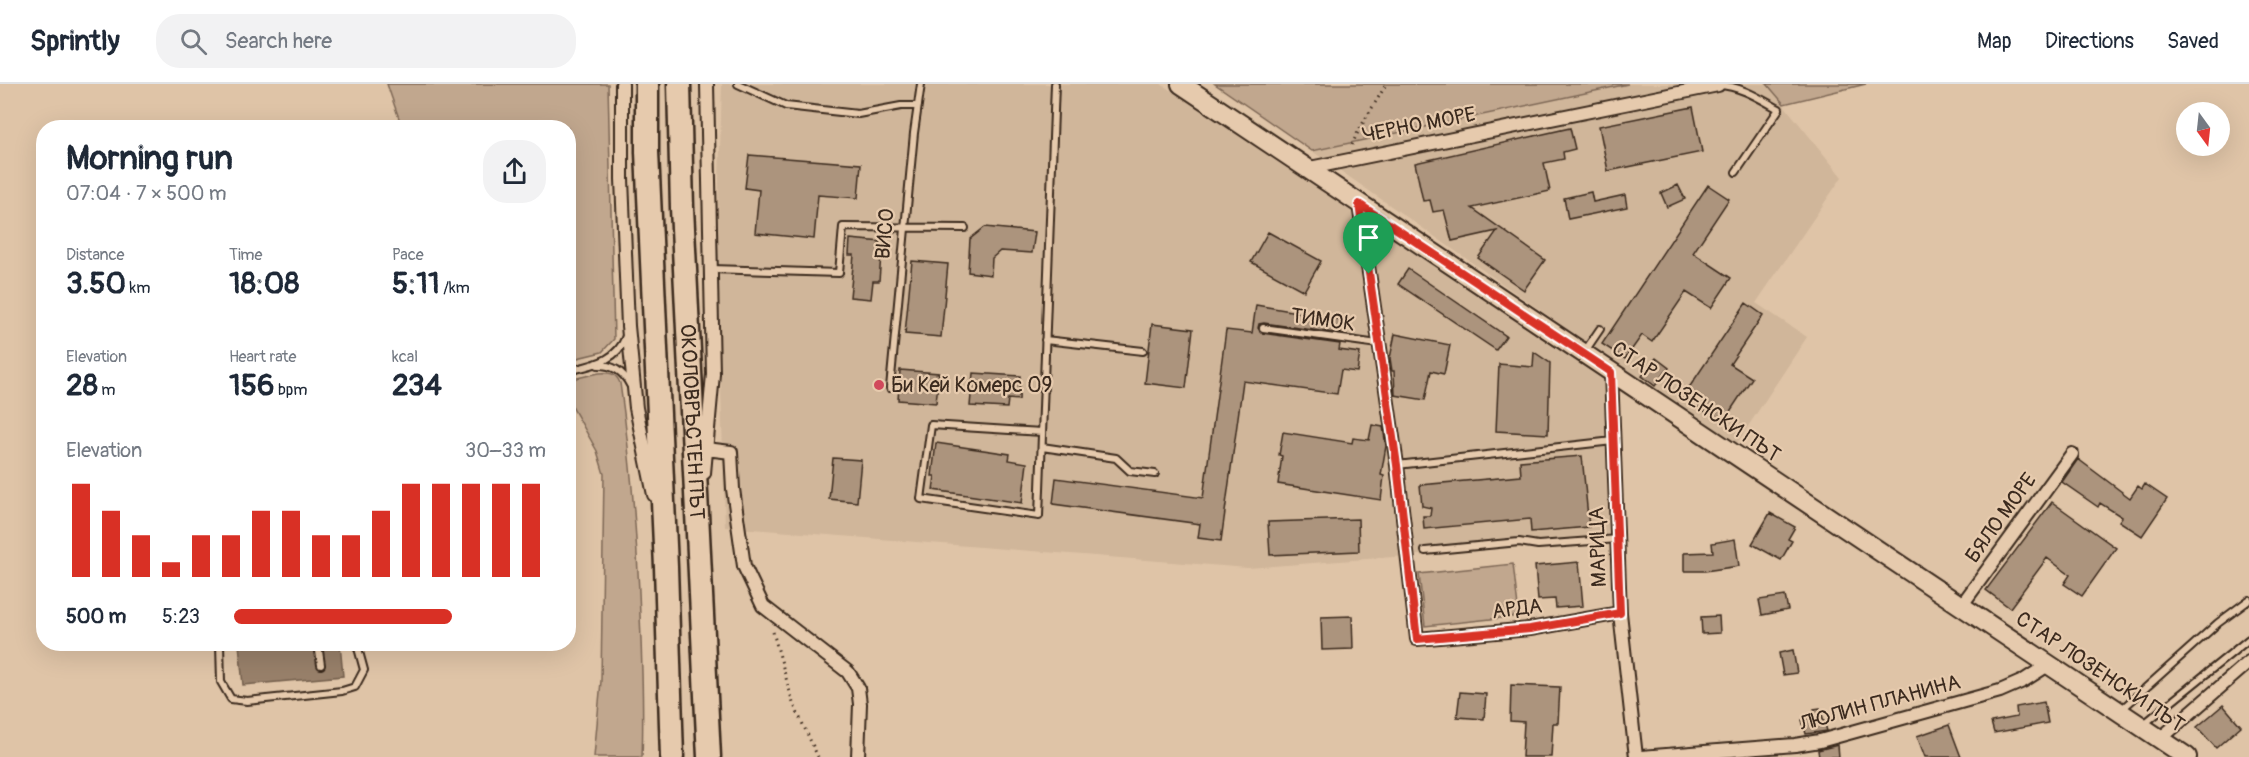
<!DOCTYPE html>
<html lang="en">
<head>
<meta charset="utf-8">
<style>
  :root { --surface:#fff; --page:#f2f2f3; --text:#1f2937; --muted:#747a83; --line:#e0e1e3; --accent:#d93025 }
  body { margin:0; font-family:Pangolin,sans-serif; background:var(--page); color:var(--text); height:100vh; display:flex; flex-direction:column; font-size:22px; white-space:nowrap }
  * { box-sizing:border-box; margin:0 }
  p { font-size:20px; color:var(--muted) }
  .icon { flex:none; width:33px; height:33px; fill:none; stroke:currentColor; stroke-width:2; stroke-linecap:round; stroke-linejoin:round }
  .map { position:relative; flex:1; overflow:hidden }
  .details { position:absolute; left:36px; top:36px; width:540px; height:531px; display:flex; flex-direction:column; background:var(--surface); border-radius:24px; box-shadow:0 6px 24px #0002 }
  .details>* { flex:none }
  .needle { width:39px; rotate:165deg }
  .buttons { position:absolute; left:2176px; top:18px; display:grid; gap:12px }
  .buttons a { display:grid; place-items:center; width:54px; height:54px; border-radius:50%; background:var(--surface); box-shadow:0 6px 24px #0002; font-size:30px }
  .pin { position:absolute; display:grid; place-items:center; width:51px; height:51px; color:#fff; margin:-62px -26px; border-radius:50% 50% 50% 0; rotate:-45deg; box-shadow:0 0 6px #0007 }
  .pin .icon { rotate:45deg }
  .round { display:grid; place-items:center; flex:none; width:63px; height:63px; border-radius:24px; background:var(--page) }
  .headline { display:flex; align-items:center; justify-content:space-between; height:102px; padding:0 30px }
  h1 { font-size:33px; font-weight:700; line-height:45px }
  .stats { display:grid; grid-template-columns:repeat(3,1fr); gap:9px; height:102px; padding:6px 30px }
  .stats div { display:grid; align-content:center }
  .stats b { font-size:30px; font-weight:700 }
  .stats small { font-size:16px; font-weight:400 }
  .stats p { font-size:16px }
  .chart { height:168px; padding:12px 30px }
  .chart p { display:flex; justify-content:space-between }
  .chart svg { width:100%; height:108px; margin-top:6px; stroke:var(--accent); stroke-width:6 }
  ul { padding:0 30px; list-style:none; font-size:20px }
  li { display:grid; grid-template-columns:96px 72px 1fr; align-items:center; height:45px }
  li i { height:15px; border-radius:8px; background:var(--accent) }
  header { display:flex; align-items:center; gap:36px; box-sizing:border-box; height:84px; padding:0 30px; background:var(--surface); border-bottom:2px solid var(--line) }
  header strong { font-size:28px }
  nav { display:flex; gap:33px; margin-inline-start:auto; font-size:21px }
  .search { width:420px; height:54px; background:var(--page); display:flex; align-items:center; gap:15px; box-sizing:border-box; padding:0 21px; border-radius:24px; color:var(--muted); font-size:22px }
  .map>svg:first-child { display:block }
  .built { fill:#d0b69a }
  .green { fill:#c1a78e; stroke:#7e6856; stroke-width:1.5 }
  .water { fill:#98806b; stroke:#735e4c; stroke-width:1.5 }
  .building { fill:#ac947d; stroke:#3b2a1e; stroke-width:1.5 }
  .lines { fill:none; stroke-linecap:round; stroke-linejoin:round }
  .lane-casing { stroke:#3b2a1e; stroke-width:10 }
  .street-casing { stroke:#3b2a1e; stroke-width:16 }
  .secondary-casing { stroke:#3b2a1e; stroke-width:22 }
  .highway-casing { stroke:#3b2a1e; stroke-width:27 }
  .path { stroke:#3b2a1e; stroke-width:3; stroke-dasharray:1.5 4.5; stroke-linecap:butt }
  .lane { stroke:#e6caad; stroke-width:6 }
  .street { stroke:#e6caad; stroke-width:12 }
  .secondary { stroke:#e6caad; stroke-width:18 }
  .highway { stroke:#e6caad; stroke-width:22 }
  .route-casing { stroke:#fff; stroke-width:12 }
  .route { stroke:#d93025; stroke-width:8 }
  .poi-dot { fill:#d1495b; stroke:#e6caad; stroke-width:2 }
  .labels { text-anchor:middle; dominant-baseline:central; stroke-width:4.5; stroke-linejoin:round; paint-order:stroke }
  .street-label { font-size:21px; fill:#3b2a1e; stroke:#e6caad }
  .poi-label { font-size:21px; fill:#3b2a1e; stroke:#e6caad; text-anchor:start }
</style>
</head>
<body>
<header>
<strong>Sprintly</strong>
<div class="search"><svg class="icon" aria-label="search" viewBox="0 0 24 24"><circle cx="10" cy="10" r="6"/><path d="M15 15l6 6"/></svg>Search here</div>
<nav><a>Map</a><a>Directions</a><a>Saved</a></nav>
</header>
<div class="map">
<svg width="2249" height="673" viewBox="0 0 2249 673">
  <rect width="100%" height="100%" fill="#dfc4a7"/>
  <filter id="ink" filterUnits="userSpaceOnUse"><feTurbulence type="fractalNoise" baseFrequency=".0167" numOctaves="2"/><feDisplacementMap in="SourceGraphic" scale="12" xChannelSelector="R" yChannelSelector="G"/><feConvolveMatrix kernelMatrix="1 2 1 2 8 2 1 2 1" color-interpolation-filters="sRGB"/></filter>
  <g filter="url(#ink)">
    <path class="built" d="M 722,0 L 1161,0 L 1612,302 L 1618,456 L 1248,484 L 725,443 L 717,163 Z
      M 1628,0 L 1767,0 L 1842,93 L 1756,219 L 1807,253 L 1735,362 L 1312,67 Z"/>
    <path class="green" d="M 387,0 L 608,0 L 614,255 L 602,268 L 569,276 L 568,44 L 402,43 Z
      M 1215,0 L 1628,0 L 1312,67 Z
      M 1767,0 L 1866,0 L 1784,20 Z
      M 599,289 C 609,288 616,289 620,299 C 631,376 637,453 640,531 C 642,578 644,626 642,673 L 594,673 L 601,597 L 604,390 L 597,367 L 569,317 L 568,296 Z
      M 1513,480 L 1519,532 L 1425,542 L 1419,490 Z"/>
    <path class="water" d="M 239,560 L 340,560 L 343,592 L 243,601 Z"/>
    <path class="building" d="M 1693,23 L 1702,68 L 1608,87 L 1599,42 Z
      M 1570,44 L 1575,65 L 1563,68 L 1564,75 L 1544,79 L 1550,107 L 1472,124 L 1545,176 L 1524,206 L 1478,174 L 1497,147 L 1452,157 L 1444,126 L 1433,128 L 1430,116 L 1423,117 L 1415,79 Z
      M 749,71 L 861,80 L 858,114 L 818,111 L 814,155 L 755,149 L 759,106 L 745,104 Z
      M 1678,101 L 1685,115 L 1667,123 L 1661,109 Z
      M 1708,101 L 1729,115 L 1693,169 L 1731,194 L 1711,224 L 1686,208 L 1652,258 L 1642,251 L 1625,275 L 1602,260 Z
      M 1591,108 L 1593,118 L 1625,111 L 1627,123 L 1568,135 L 1564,114 Z
      M 985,143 L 1035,148 L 1032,169 L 1000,167 L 992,174 L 991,191 L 968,188 L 970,155 Z
      M 1268,148 L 1321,177 L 1304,207 L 1251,178 Z
      M 850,155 L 882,158 L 879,197 L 873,197 L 871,215 L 850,213 L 854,171 L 849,171 Z
      M 912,177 L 948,180 L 941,253 L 905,250 Z
      M 1408,185 L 1506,252 L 1496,266 L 1398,200 Z
      M 1746,219 L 1763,231 L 1730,280 L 1752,294 L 1723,338 L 1682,314 Z
      M 1256,221 L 1344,236 L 1341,250 L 1264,239 L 1259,240 L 1258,244 L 1262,249 L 1340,260 L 1339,266 L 1360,269 L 1357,288 L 1341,286 L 1337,310 L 1243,297 L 1221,457 L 1198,454 L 1200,440 L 1053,420 L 1056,394 L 1203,414 L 1226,246 L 1252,249 Z
      M 1152,240 L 1193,245 L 1186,304 L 1145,299 Z
      M 1395,250 L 1450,261 L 1444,290 L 1431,287 L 1425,316 L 1395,311 L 1394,287 L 1392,287 L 1390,274 Z
      M 1534,268 L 1550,279 L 1548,350 L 1496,347 L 1499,280 L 1533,283 Z
      M 1656,274 L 1669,284 L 1655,302 L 1642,292 Z
      M 900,286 L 939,289 L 936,319 L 898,316 Z
      M 973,289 L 1020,292 L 1019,316 L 1008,315 L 1007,324 L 970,322 Z
      M 1372,341 L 1383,343 L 1386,362 L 1381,391 L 1384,392 L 1381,416 L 1278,400 L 1282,372 L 1279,371 L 1283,348 L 1352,359 L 1353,354 L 1369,356 Z
      M 936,359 L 1010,370 L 1009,376 L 1027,379 L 1022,419 L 933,406 L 935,392 L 932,392 Z
      M 1582,372 L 1589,443 L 1531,448 L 1530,435 L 1424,445 L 1423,432 L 1430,432 L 1431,424 L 1422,422 L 1420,401 L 1521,392 L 1520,377 Z
      M 833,374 L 861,376 L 857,418 L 829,415 Z
      M 2078,375 L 2130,414 L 2138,402 L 2142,405 L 2145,400 L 2167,415 L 2142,452 L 2119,437 L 2122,433 L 2100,419 L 2098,423 L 2062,398 Z
      M 2052,418 L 2116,464 L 2082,512 L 2064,500 L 2070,491 L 2047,474 L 2010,524 L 1986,506 Z
      M 1770,429 L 1795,443 L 1788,455 L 1792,457 L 1781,476 L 1752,460 Z
      M 1358,435 L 1359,467 L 1270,471 L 1268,438 Z
      M 1735,455 L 1739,482 L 1705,487 L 1684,487 L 1684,469 L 1713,468 L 1712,459 Z
      M 1579,478 L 1583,522 L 1556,524 L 1555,515 L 1538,516 L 1535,482 Z
      M 1785,512 L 1788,526 L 1762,531 L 1759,516 Z
      M 1352,532 L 1353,565 L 1322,566 L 1321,533 Z
      M 1719,532 L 1720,549 L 1702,550 L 1701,533 Z
      M 1793,566 L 1797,589 L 1783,591 L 1779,569 Z
      M 1511,601 L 1560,603 L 1558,639 L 1553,639 L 1551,673 L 1522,673 L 1524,638 L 1510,637 Z
      M 1460,608 L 1486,610 L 1484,635 L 1457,633 Z
      M 2044,618 L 2048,639 L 1994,649 L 1991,638 L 2017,633 L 2016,623 Z
      M 2223,621 L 2241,642 L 2216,664 L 2197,643 Z
      M 1820,624 L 1827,647 L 1806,650 L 1802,636 L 1814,633 L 1814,625 Z
      M 1949,641 L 1961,673 L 1925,673 L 1917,652 Z
      M 1838,661 L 1839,673 L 1819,673 L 1818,666 Z"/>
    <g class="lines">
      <defs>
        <path id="lane" d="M 738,0 L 786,22 L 858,30 L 901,22 L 918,22
          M 1718,1 C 1741,2 1759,14 1779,25 L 1736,88
          M 711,185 L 839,189 L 843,143 L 965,144
          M 1263,244 L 1378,260
          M 1045,256 L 1143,267
          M 1585,267 L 1600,245
          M 598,281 C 613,281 623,287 630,301
          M 568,287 C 592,281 617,278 626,252
          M 890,304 L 914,49 L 921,0
          M 1042,348 L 931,341 L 921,415 L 1039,432 L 1055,0
          M 1042,363 L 1116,374 L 1130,387 L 1155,390
          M 1397,381 L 1613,357
          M 1425,467 L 1519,458 L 1538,461 L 1618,455
          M 220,560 L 221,598 L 231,615 L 247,617 L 342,607 L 355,603 L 364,586 L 358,564 L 359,560
          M 318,560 L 321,581
          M 2122,625 L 2218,539 L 2249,516
          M 2144,640 L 2249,555"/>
        <path id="street" d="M 622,0 L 622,95 L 628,242 L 636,324 L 654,411
          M 1305,85 L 1718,1
          M 1359,120 L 1397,381 L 1417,555 L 1530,545 L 1620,529
          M 1611,288 L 1620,529 L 1636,673
          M 706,365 L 731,368 L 733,405 L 744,482 L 763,522 L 848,588 L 858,604 L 860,620 L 858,673
          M 704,389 L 713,290 L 707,0
          M 1961,522 L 2072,370
          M 2160,655 L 2249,578
          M 1641,673 L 1795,661 L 1820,657 L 2000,607 L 2023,597 L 2048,581"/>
        <path id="secondary" d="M 1181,0 L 2187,673"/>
        <g id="highway">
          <path d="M 647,0 L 647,68 L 666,483 L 672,673"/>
          <path id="s1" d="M 679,0 L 682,124 L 709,673"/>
        </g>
      </defs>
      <use href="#lane" class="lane-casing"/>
      <use href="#street" class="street-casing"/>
      <use href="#secondary" class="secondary-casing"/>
      <use href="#highway" class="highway-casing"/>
      <path class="path" d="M 1352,61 C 1361,39 1375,21 1386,0
        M 773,548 L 793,619 L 818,673"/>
      <use href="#lane" class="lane"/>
      <use href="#street" class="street"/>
      <use href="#secondary" class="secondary"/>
      <use href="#highway" class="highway"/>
    </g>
  </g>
  <g class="lines" filter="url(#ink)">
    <defs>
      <path id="route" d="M 1359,120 L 1611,288 L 1620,529 L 1530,545 L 1417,555 L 1397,381 Z"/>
    </defs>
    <use href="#route" class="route-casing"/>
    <use href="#route" class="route"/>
  </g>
  <circle class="poi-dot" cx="879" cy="301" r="6"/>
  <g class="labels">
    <g class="street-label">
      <text transform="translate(1419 41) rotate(-11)">ЧЕРНО МОРЕ</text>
      <text transform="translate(885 150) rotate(-85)">ВИСО</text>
      <text transform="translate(1323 236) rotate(8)">ТИМОК</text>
      <text transform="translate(1696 318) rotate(34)">СТАР ЛОЗЕНСКИ ПЪТ</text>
      <text stroke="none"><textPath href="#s1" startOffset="338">ОКОЛОВРЪСТЕН ПЪТ</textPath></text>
      <text transform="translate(2001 434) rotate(-54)">БЯЛО МОРЕ</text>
      <text transform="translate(1598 463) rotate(-92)">МАРИЦА</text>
      <text transform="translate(1517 525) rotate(-7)">АРДА</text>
      <text transform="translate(2100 588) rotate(34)">СТАР ЛОЗЕНСКИ ПЪТ</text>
      <text transform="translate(1880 619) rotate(-15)">ЛЮЛИН ПЛАНИНА</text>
    </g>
    <g class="poi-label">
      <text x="891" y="301">Би Кей Комерс 09</text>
    </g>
  </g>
</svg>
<div class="buttons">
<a><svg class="needle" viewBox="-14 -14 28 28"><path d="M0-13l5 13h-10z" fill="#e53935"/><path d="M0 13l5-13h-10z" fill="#747a83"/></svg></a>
</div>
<div class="pin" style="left:1369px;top:190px;background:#1e9e55"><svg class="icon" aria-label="arrive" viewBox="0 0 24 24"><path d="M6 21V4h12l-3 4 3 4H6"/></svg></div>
<section class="details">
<div class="headline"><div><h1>Morning run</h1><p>07:04 · 7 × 500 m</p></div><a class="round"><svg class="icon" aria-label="share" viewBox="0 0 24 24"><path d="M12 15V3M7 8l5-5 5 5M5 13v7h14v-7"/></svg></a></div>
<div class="stats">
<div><p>Distance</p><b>3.50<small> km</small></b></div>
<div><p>Time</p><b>18:08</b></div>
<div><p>Pace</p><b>5:11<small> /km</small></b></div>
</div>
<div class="stats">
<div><p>Elevation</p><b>28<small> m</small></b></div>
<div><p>Heart rate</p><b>156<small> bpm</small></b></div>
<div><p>kcal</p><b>234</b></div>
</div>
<div class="chart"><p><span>Elevation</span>30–33 m</p>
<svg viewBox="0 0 160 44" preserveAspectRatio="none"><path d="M5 44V6M15 44V17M25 44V27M35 44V38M45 44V27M55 44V27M65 44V17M75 44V17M85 44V27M95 44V27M105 44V17M115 44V6M125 44V6M135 44V6M145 44V6M155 44V6"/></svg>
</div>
<ul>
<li><b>500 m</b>5:23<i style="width:70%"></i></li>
</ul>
</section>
</div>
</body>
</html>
